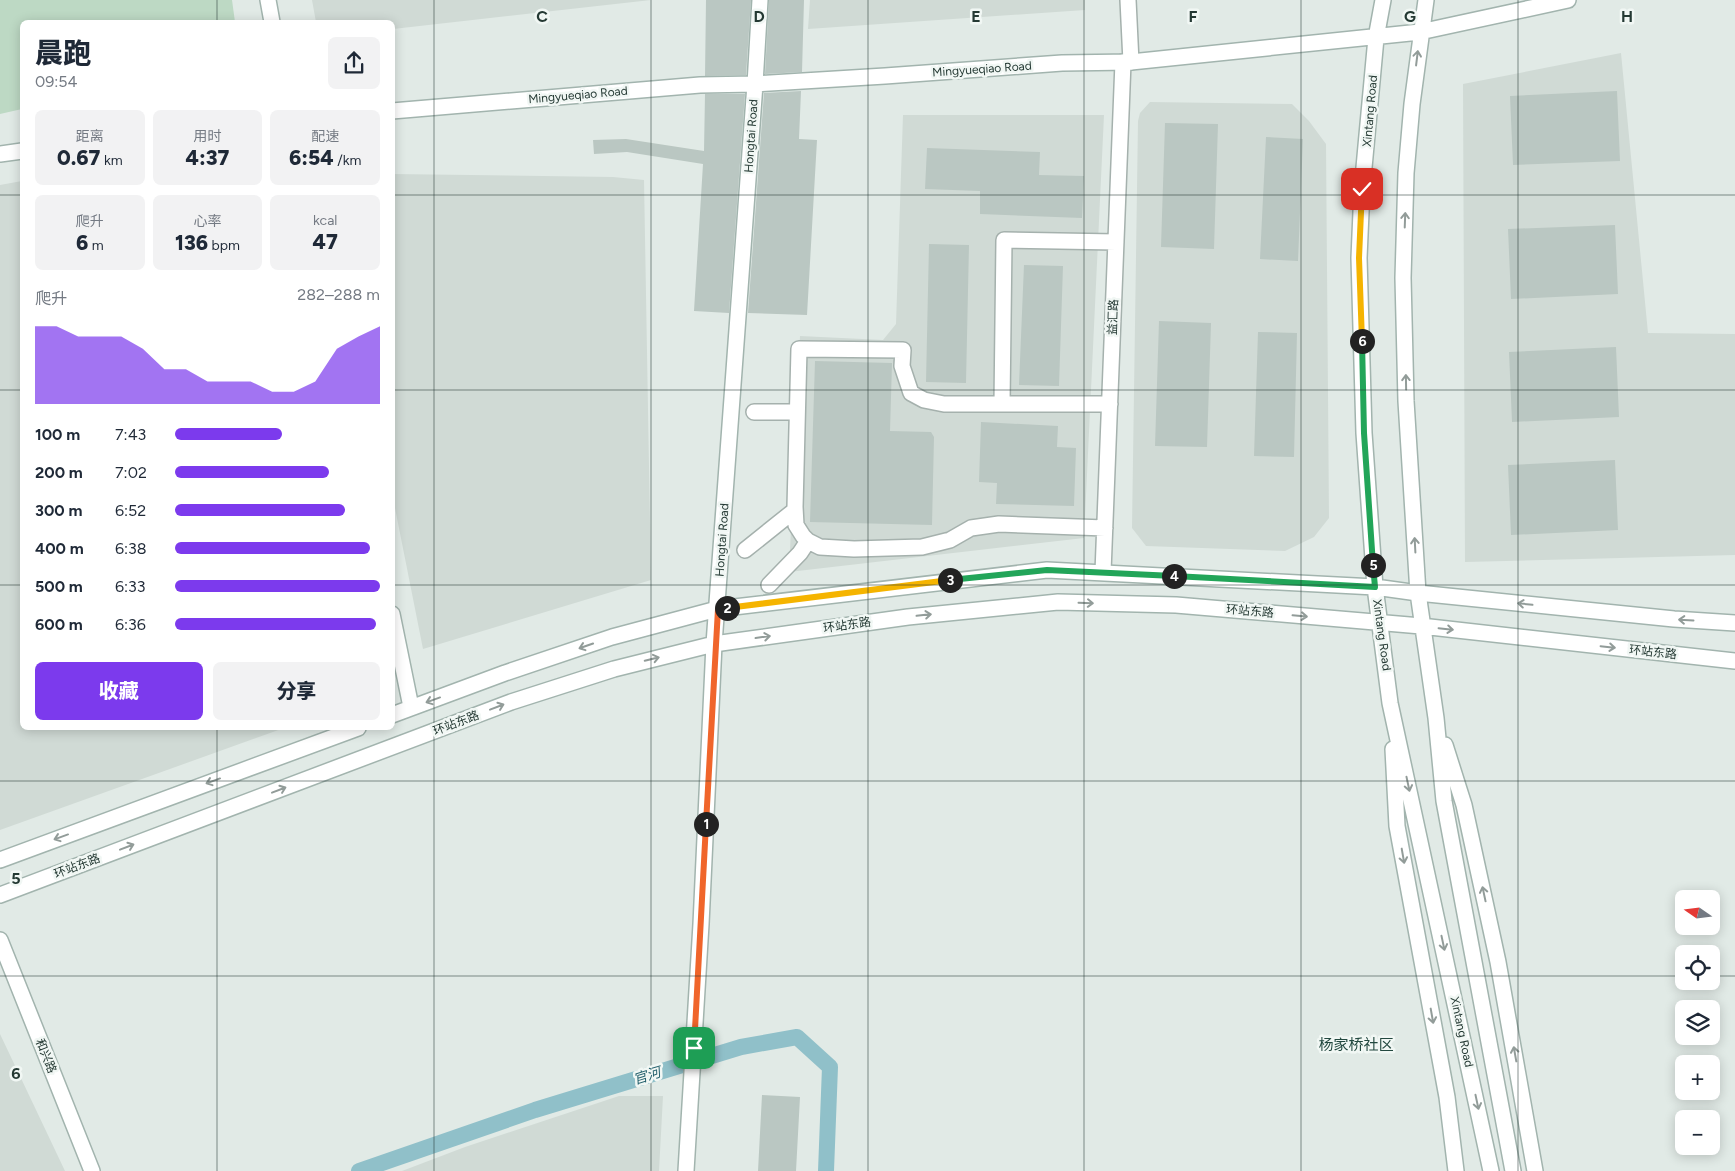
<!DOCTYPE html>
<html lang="zh">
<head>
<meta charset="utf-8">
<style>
  :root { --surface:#fff; --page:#f2f2f3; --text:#1f2937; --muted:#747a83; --accent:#7c3aed }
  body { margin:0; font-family:Figtree,"Noto Sans SC",sans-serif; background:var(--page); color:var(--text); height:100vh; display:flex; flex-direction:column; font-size:19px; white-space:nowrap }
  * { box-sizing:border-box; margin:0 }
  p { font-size:16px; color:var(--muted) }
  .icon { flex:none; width:28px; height:28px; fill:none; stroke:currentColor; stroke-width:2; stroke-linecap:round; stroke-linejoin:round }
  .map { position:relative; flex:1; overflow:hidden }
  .drawer { position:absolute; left:20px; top:20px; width:375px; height:710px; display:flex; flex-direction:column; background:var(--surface); border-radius:8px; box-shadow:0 2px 12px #0003 }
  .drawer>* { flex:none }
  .needle { width:32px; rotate:284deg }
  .controls { position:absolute; left:1675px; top:890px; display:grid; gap:10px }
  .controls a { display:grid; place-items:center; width:45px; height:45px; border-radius:8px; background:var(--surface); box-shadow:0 2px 12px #0003; font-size:25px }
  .pin { position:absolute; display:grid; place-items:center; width:42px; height:42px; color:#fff; margin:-21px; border-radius:10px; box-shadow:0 2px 8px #0006 }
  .km { position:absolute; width:25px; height:25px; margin:-12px; border-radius:50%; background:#222; color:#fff; font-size:14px; line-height:25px; text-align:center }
  .round { display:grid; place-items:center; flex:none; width:52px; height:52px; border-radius:8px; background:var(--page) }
  .overview { display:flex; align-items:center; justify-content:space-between; height:85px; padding:0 15px }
  h1 { font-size:28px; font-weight:800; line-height:38px }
  .stats { display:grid; grid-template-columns:repeat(3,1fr); gap:8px; height:85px; padding:5px 15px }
  .stats div { display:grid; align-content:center; border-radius:8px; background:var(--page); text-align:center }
  .stats b { font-size:21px; font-weight:800 }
  .stats small { font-size:14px; font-weight:400 }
  .stats p { font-size:14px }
  .chart { height:140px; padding:10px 15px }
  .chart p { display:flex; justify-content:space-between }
  .chart svg { width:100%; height:90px; margin-top:5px; fill:var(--accent); opacity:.7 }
  .cta { display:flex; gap:10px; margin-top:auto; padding:10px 15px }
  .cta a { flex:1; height:58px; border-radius:8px; background:var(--accent); color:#fff; font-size:20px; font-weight:800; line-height:58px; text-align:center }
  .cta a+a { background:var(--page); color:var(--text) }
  ul { padding:0 15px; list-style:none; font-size:16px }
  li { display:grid; grid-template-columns:80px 60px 1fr; align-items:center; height:38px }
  li i { height:12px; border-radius:6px; background:var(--accent) }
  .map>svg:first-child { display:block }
  .built { fill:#d0dad5 }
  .green { fill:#bdd9c4 }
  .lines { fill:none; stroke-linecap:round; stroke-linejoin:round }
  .canal { stroke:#90c0c9; stroke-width:16 }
  .building { fill:#bac7c2 }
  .street-casing { stroke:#a5b1ad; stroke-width:18 }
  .secondary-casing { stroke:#a2b4ae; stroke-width:18 }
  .street { stroke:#fff; stroke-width:15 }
  .secondary { stroke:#fff; stroke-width:15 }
  .oneway { stroke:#929c99 }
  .split-1-casing { stroke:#fff; stroke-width:10 }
  .split-2-casing { stroke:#fff; stroke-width:10 }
  .split-3-casing { stroke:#fff; stroke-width:10 }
  .split-4-casing { stroke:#fff; stroke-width:10 }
  .split-5-casing { stroke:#fff; stroke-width:10 }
  .split-6-casing { stroke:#fff; stroke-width:10 }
  .split-7-casing { stroke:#fff; stroke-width:10 }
  .split-1 { stroke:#f0652b; stroke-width:6 }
  .split-2 { stroke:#f0652b; stroke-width:6 }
  .split-3 { stroke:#f5b400; stroke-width:6 }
  .split-4 { stroke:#22a559; stroke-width:6 }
  .split-5 { stroke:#22a559; stroke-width:6 }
  .split-6 { stroke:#22a559; stroke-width:6 }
  .split-7 { stroke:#f5b400; stroke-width:6 }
  .grid { fill:none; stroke:#243933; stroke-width:1; stroke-opacity:0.55 }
  .labels { text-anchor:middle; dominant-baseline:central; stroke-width:5; stroke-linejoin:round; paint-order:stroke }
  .street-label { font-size:12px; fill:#243933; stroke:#f1f7f4 }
  .water-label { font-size:14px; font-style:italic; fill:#25616d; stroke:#f1f7f4 }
  .quarter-label { font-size:15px; fill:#22483f; stroke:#f1f7f4 }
  .grid-label { font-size:16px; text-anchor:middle; font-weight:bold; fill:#243933; stroke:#f1f7f4; stroke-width:5; stroke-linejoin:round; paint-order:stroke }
</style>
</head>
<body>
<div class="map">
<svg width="1735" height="1171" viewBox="0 0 1735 1171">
  <rect width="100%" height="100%" fill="#e1eae6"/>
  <path class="built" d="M 312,0 L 651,0 L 393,29 L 392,22 L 316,22 Z
    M 810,0 L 1085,0 L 1085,10 L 808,29 Z
    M 1621,53 L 1648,333 L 1735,334 L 1735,555 L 1465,562 L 1463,84 Z
    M 1150,102 L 1292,104 L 1309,121 L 1326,144 L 1329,518 L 1314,537 L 1285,551 L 1146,546 L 1132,528 L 1138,121 L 1140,113 Z
    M 903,115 L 1104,115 L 1084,538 L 789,572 L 800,336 L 883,340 L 896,324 Z
    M 392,174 L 613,177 L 644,180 L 651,580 L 423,649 L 393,498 Z
    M 22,181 L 22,728 L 284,728 L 0,830 L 0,185 Z
    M 0,1034 L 65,1171 L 0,1171 Z
    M 619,1096 L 663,1096 L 659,1171 L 402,1171 L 465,1147 Z"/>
  <path class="green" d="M 0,0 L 232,0 L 235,22 L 22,22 L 22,109 L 0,114 Z"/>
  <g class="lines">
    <path class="canal" d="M 359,1171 L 535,1110 L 741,1047 L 797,1037 L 830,1067 L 826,1171"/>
  </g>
  <path class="building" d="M 706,0 L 751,0 L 746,75 L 705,76 Z
    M 769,0 L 804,0 L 802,72 L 765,74 Z
    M 801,91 L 799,139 L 817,140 L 807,315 L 748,313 L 764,93 Z
    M 1617,91 L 1620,161 L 1513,165 L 1510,96 Z
    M 705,94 L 745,94 L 729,313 L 694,311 L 703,164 L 627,152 L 594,154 L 593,140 L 626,139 L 704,151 Z
    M 1165,123 L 1218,124 L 1214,249 L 1161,247 Z
    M 1266,137 L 1303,139 L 1298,261 L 1260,259 Z
    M 927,148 L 1040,152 L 1039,175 L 1084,176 L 1082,218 L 980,214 L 980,191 L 925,189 Z
    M 1615,225 L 1618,294 L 1511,299 L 1508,229 Z
    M 929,244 L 969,245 L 966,383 L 926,382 Z
    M 1024,265 L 1063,266 L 1059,386 L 1019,385 Z
    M 1159,321 L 1211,323 L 1207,447 L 1155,446 Z
    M 1258,332 L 1297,333 L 1294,457 L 1254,456 Z
    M 1616,347 L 1619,417 L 1512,422 L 1509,352 Z
    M 815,361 L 892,363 L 890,431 L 931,432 L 934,437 L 932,525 L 810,522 Z
    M 981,422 L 1058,426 L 1057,447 L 1076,448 L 1074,506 L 996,504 L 997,483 L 979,482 Z
    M 1615,460 L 1618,530 L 1511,535 L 1508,465 Z
    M 762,1095 L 800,1097 L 796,1171 L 758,1171 Z"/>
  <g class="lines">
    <defs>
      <path id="street" d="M 1128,0 L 1131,62
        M 1002,404 L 1004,240 L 1116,242
        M 754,412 L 797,412
        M 1105,528 L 999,524 L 971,528 L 950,540 L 922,547 L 854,549 L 820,547 L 808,541 L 803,536 L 796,525 L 795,507 L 799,349 L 903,350 L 902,366 L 911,393 L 924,400 L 944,404 L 1110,404
        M 745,550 L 795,510
        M 1103,572 L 1123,62
        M 769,585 L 800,553 L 808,541"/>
      <path id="secondary" d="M 268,0 L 272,22
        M 1383,0 L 1376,38 L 1362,189 L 1359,258 L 1364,433 L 1375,587 L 1390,703 L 1491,1171
        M 1426,0 L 1412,104 L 1406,173 L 1403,278 L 1406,401 L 1418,593 L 1436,718 L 1444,801 L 1513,1171
        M 392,111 L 700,85 L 755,84 L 885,76 L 1062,63 L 1131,62 L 1420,32 L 1568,0
        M 0,154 L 22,151
        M 392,614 L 411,707
        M 392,715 L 505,673 L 612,637 L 717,609 L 1047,570 L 1375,587 L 1418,593 L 1674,619 L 1735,623
        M 1445,745 L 1464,805 L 1498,962 L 1535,1171
        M 1393,749 L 1397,826 L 1447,1097 L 1456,1171
        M 0,860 L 358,728
        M 0,895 L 511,702 L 614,669 L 714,644 L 908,617 L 1058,602 L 1176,605 L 1421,626 L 1735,661
        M 0,940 L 92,1171
        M 686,1171 L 701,924 L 714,644 L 755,84 L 760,0"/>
    </defs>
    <use href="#street" class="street-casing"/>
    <use href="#secondary" class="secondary-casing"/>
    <use href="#street" class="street"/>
    <use href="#secondary" class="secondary"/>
  </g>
  <defs><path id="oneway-shaft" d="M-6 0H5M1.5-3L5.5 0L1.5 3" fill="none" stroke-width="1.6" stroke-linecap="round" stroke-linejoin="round" transform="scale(1.25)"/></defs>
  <g class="oneway">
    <use href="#oneway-shaft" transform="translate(1417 58) rotate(-83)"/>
    <use href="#oneway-shaft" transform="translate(1405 220) rotate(-88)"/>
    <use href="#oneway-shaft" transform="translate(1406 382) rotate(-91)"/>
    <use href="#oneway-shaft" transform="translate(1415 545) rotate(-93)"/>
    <use href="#oneway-shaft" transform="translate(1086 603) rotate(2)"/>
    <use href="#oneway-shaft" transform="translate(1525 604) rotate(-174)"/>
    <use href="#oneway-shaft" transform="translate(924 615) rotate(-6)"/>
    <use href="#oneway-shaft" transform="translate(1300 616) rotate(5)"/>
    <use href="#oneway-shaft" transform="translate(1686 620) rotate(-177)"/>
    <use href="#oneway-shaft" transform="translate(1446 629) rotate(6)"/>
    <use href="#oneway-shaft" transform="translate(763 637) rotate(-8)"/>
    <use href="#oneway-shaft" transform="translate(586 646) rotate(161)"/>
    <use href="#oneway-shaft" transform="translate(1608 647) rotate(6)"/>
    <use href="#oneway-shaft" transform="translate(652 659) rotate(-14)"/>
    <use href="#oneway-shaft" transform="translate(433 700) rotate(160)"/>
    <use href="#oneway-shaft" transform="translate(497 707) rotate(-21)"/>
    <use href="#oneway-shaft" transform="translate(213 781) rotate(160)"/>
    <use href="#oneway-shaft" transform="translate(1408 784) rotate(78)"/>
    <use href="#oneway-shaft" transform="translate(279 790) rotate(-21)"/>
    <use href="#oneway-shaft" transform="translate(61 837) rotate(160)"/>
    <use href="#oneway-shaft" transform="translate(127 847) rotate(-21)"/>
    <use href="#oneway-shaft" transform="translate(1403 856) rotate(80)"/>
    <use href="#oneway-shaft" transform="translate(1484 894) rotate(-102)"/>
    <use href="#oneway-shaft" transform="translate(1443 943) rotate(78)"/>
    <use href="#oneway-shaft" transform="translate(1432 1016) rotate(80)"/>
    <use href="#oneway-shaft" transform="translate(1515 1054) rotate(-100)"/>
    <use href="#oneway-shaft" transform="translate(1477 1102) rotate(78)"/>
  </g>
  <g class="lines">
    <defs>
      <path id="split-1" d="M 694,1048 L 706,824"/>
      <path id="split-2" d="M 706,824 L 718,609 L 727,608"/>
      <path id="split-3" d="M 727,608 L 950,580"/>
      <path id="split-4" d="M 950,580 L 1047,570 L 1174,576"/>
      <path id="split-5" d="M 1174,576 L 1375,587 L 1373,565"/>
      <path id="split-6" d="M 1362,341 L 1364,433 L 1373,565"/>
      <path id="split-7" d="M 1362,341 L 1359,258 L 1362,189"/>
    </defs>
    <use href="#split-1" class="split-1-casing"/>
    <use href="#split-2" class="split-2-casing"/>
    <use href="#split-3" class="split-3-casing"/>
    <use href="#split-4" class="split-4-casing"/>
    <use href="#split-5" class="split-5-casing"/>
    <use href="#split-6" class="split-6-casing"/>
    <use href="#split-7" class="split-7-casing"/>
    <use href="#split-1" class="split-1"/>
    <use href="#split-2" class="split-2"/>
    <use href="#split-3" class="split-3"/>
    <use href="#split-4" class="split-4"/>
    <use href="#split-5" class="split-5"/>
    <use href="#split-6" class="split-6"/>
    <use href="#split-7" class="split-7"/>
  </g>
  <path class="grid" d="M 217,0 L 217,22M 434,0 L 434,1171M 651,0 L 651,1171M 868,0 L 868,1171M 1084,0 L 1084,1171M 1301,0 L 1301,1171M 1518,0 L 1518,1171M 0,195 L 22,195M 392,195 L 1735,195M 0,390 L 22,390M 392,390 L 1735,390M 0,585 L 22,585M 392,585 L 1735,585M 217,728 L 217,1171M 0,781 L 1735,781M 0,976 L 1684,976M 1711,976 L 1735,976"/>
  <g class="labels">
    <g class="street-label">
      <text transform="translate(982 69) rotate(-4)">Mingyueqiao Road</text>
      <text transform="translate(578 95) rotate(-5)">Mingyueqiao Road</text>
      <text transform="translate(1370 111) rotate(-85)">Xintang Road</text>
      <text transform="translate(751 136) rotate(-86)">Hongtai Road</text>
      <text transform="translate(1113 317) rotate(-88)">益汇路</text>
      <text transform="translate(722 540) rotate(-86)">Hongtai Road</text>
      <text transform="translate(1250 611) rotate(5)">环站东路</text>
      <text transform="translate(847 625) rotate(-8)">环站东路</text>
      <text transform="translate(1382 635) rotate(82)">Xintang Road</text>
      <text transform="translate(1653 652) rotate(6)">环站东路</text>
      <text transform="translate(456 723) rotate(-21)">环站东路</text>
      <text transform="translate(77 866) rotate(-21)">环站东路</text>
      <text transform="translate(1462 1032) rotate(78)">Xintang Road</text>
      <text transform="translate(46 1056) rotate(68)">和兴路</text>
    </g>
    <g class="water-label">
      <text transform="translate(647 1076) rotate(-17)">官河</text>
    </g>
    <g class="quarter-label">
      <text x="1356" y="1045">杨家桥社区</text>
    </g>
  </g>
  <g class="grid-label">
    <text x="542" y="22">C</text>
    <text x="759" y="22">D</text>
    <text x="976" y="22">E</text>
    <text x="1193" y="22">F</text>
    <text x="1410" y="22">G</text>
    <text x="1627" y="22">H</text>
    <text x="16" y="884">5</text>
    <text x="16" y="1079">6</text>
  </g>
</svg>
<div class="controls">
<a><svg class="needle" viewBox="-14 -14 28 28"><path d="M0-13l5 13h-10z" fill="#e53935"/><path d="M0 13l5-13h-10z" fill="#747a83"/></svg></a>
<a><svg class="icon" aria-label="locate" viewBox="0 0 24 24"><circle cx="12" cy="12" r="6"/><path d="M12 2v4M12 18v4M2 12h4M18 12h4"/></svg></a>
<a><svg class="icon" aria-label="layers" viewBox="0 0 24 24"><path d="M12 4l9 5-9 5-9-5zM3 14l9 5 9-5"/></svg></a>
<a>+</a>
<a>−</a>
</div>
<div class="pin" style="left:694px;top:1048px;background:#1e9e55"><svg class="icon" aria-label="arrive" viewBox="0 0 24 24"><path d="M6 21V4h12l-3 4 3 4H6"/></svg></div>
<div class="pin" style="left:1362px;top:189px;background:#d93025"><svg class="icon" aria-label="check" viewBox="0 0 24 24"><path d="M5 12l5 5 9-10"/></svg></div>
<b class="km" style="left:706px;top:824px">1</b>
<b class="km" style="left:727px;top:608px">2</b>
<b class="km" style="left:950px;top:580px">3</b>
<b class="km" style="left:1174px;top:576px">4</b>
<b class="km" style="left:1373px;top:565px">5</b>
<b class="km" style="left:1362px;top:341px">6</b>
<section class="drawer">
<div class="overview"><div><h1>晨跑</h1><p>09:54</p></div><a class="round"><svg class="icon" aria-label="share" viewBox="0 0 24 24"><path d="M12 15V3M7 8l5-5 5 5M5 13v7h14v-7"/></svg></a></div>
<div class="stats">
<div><p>距离</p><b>0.67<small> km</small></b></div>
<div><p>用时</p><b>4:37</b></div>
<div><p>配速</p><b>6:54<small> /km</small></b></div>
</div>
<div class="stats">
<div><p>爬升</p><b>6<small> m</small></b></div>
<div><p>心率</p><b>136<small> bpm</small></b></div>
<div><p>kcal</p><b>47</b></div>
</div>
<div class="chart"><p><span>爬升</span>282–288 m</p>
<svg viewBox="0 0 160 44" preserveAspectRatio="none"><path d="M0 44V6L10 6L20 11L30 11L40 11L50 17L60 27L70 27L80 33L90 33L100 33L110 38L120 38L130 33L140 17L150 11L160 6V44z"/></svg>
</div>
<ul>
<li><b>100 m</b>7:43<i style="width:52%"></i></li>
<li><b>200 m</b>7:02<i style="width:75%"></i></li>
<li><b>300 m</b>6:52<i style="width:83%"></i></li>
<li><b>400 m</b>6:38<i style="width:95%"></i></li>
<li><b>500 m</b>6:33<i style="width:100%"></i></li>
<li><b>600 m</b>6:36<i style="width:98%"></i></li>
</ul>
<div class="cta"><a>收藏</a><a>分享</a></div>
</section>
</div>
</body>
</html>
